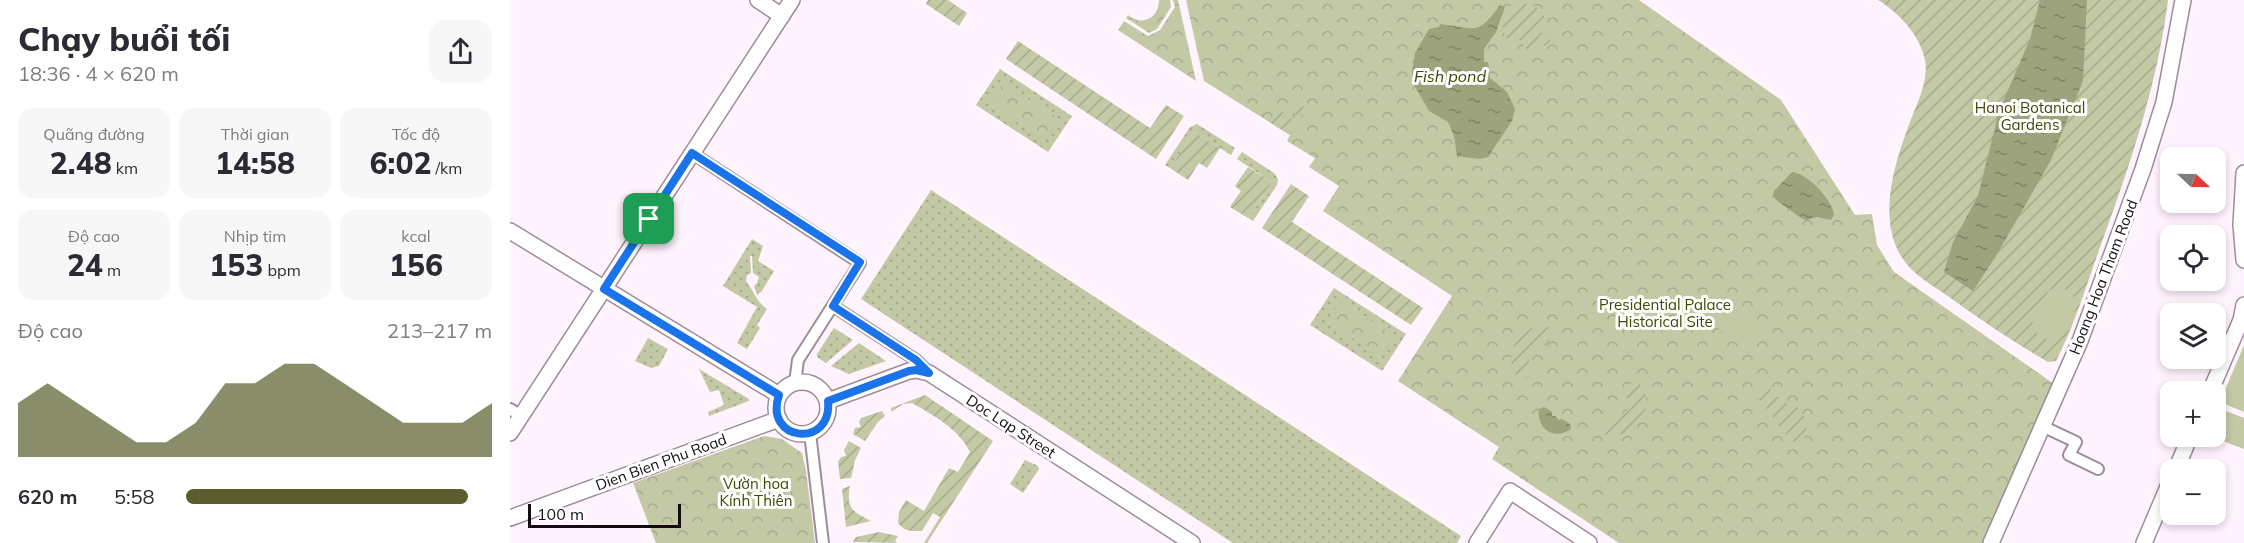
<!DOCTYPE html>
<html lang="vi">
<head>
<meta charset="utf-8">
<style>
  :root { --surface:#fff; --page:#f7f7f7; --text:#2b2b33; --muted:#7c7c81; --accent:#595e2c }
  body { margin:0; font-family:Mulish,sans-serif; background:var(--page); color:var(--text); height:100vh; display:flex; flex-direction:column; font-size:22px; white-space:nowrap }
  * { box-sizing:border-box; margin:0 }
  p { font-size:20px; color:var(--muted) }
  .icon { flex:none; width:33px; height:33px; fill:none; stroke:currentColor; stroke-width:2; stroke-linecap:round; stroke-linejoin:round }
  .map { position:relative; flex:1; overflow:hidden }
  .drawer { display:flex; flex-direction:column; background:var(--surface); width:510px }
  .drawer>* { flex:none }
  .needle { width:39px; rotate:112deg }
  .buttons { position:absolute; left:1650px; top:147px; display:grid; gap:12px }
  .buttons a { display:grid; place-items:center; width:66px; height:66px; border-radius:12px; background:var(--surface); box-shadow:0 3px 9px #0003; font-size:30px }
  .scale { position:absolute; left:18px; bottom:15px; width:153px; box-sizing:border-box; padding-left:6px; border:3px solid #130c12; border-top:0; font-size:16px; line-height:21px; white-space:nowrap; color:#130c12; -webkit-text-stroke:4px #fff; paint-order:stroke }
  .pin { position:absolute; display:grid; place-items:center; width:51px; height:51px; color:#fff; margin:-26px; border-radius:12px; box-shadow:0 3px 9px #0006 }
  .round { display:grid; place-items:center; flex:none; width:63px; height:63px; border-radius:18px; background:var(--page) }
  .headline { display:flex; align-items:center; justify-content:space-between; height:102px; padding:0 18px }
  h1 { font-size:33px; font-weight:800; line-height:45px }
  .figures { display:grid; grid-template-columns:repeat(3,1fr); gap:9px; height:102px; padding:6px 18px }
  .figures div { display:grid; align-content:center; border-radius:15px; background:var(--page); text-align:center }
  .figures b { font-size:30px; font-weight:800 }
  .figures small { font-size:16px; font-weight:400 }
  .figures p { font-size:16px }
  .chart { height:168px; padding:12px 18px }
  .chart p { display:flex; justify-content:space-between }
  .chart svg { width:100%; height:108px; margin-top:6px; fill:var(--accent); opacity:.7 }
  ul { padding:0 18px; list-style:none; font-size:20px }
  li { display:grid; grid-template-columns:96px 72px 1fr; align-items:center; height:45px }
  li i { height:15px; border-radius:8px; background:var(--accent) }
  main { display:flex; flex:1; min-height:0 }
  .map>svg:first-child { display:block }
  .grass { fill:url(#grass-dots) }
  .forest { fill:url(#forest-crowns) }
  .garden { fill:url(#garden-furrows) }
  .pitch { fill:#c3c8a5 }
  .water { fill:url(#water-ripples) }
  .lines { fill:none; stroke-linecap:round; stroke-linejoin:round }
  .street-casing { stroke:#9e8c9b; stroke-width:14 }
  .secondary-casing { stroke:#9e8c9b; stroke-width:18 }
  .street { stroke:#fff; stroke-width:10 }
  .secondary { stroke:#fff; stroke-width:15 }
  .route-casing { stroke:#fff; stroke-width:12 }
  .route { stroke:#1a73e8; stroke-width:8 }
  .labels { text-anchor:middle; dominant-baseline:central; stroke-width:6; stroke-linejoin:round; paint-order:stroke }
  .park-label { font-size:15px; fill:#424704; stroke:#fff }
  .street-label { font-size:15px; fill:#130c12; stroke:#fff }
  .water-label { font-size:16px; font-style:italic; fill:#3f4400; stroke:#fff }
</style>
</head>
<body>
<main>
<section class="drawer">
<div class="headline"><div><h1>Chạy buổi tối</h1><p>18:36 · 4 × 620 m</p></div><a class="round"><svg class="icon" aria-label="share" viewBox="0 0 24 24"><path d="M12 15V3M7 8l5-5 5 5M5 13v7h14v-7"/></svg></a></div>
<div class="figures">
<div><p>Quãng đường</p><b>2.48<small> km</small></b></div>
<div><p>Thời gian</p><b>14:58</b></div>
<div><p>Tốc độ</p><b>6:02<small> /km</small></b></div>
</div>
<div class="figures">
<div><p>Độ cao</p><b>24<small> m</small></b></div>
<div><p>Nhịp tim</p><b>153<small> bpm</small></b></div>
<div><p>kcal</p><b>156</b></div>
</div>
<div class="chart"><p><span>Độ cao</span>213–217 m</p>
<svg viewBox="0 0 160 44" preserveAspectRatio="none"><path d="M0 44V22L10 14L20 22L30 30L40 38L50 38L60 30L70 14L80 14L90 6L100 6L110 14L120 22L130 30L140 30L150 30L160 22V44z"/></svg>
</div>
<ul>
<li><b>620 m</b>5:58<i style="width:92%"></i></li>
</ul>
</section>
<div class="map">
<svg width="1734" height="543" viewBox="0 0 1734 543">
  <defs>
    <pattern id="grass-dots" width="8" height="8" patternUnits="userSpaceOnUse" patternTransform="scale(1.5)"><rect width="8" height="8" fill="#c3c8a5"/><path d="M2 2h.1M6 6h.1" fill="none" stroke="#a7ab8d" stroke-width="1.8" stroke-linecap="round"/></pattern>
    <pattern id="forest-crowns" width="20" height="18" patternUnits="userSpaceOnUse" patternTransform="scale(1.5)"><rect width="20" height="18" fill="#c3c8a5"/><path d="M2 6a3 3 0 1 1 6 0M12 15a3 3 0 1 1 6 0" fill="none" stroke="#a7ab8d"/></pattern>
    <pattern id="garden-furrows" width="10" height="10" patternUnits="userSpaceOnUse" patternTransform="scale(1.5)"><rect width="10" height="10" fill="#c3c8a5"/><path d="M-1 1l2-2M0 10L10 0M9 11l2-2" fill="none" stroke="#a7ab8d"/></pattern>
    <pattern id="water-ripples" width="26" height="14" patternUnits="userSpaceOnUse" patternTransform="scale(1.5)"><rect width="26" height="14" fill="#9da37d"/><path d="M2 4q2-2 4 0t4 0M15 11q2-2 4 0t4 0" fill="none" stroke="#7f8365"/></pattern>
  </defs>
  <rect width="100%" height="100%" fill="#fff3fd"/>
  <path class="grass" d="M 490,69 L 562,116 L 538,152 L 466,105 Z
    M 687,124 L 725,148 L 721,155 L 684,132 L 660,168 L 655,165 L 680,127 Z
    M 732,152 L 764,173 L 768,179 L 767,185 L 743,221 L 738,218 L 762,182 L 727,159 Z
    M 421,190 L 951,536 L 947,543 L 723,543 L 351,299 Z
    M 242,239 L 253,246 L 248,261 L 264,271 L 252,291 L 247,295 L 244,286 L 247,283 L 249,277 L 243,273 L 242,256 L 240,256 L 241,273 L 237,275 L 236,281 C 243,290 246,301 257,309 L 247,325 L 250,328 L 237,349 L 227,343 L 247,307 L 213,286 Z
    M 824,288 L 896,334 L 872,371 L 800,325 Z
    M 324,328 L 343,340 L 316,363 L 307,357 L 307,354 Z
    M 138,338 L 158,349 L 149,366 L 141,368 L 125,361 Z
    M 349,343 L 376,361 L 339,374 L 321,366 Z
    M 189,369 L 239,399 L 239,401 L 199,416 L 198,412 L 214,405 L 209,390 L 200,392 Z
    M 515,460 L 528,466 L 529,469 L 513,493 L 500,484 Z"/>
  <path class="forest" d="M 649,0 L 660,0 L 661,7 L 647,29 L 639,33 L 616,18 L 618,15 C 632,27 649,18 649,0 Z
    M 663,0 L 668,0 L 686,81 L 608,30 L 614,21 L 638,36 L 650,30 L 665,7 Z
    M 676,0 L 1129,0 L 1271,100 L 1345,215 L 1362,214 L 1367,245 L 1384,272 L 1544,384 L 1477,543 L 1109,543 L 982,459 L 989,447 L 888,381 L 942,296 L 813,211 L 829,186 L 799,167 L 805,158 L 777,141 L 780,135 L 694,81 Z
    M 494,85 L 544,115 L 546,122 L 538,136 L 531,137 L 483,107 L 481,101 L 491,86 Z
    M 831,302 L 881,333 L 884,336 L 875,353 L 868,354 L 821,325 L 819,319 L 823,311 Z
    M 254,436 L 272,439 L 292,453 L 296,471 L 305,543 L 146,543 L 123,483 Z"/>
  <path class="garden" d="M 418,0 L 438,0 L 457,13 L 449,26 L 416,4 Z
    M 1368,0 L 1658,0 C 1647,87 1619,168 1589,250 C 1576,287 1564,326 1546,361 L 1538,362 C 1502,341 1468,318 1435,294 C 1420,284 1403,274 1393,259 C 1366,220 1385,162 1400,122 C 1407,103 1419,81 1415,60 C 1410,35 1389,13 1368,0 Z
    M 1005,2 L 1019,4 L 1034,11 L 1034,19 L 1031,19 L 1031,33 L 1042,33 L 1039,44 L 1021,50 L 1014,47 L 1013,43 L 1007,38 L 996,38 C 989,25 993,10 1005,2 Z
    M 508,41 L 640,128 L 656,105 L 674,116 L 646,159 L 496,59 Z
    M 794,106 L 798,106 L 780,135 L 761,123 L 771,108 L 776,118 L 781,119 L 786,115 L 783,109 Z
    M 684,132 L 710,148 L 697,168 L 689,163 L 678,180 L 660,168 Z
    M 738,167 L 762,182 L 738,218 L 720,207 L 731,191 L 725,186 Z
    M 781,184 L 799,196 L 782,222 L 913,308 L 901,325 L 752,228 Z
    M 1033,326 L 1043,328 L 1043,334 L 1037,345 L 1027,346 L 1021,350 L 1019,360 L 1022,369 L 1016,379 L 1011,381 C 990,361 1005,327 1033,326 Z
    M 1127,381 C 1151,404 1125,444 1094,434 L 1094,428 L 1100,416 C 1116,419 1123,407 1115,393 L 1121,383 Z
    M 1253,385 L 1268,394 L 1267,396 L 1280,406 L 1283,403 C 1297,414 1302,431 1290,446 L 1279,439 L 1247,396 L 1249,387 Z
    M 415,395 L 483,441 L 417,543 L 414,543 L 430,517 L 423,513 L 412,531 C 400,531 395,532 388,523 L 389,512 L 396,500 L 414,511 L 439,468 L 448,472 L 460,452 C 448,428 424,416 402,403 L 393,404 L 381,412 L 381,408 Z
    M 372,411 L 375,416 L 368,422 L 355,441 L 343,434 L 345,428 L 351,427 L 349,422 L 351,418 Z
    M 339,441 L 351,448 L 345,460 L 341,478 L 330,479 L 328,462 L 331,457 L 336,456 L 334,450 Z
    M 340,486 C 336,509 342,511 361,521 L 336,527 L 332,489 Z
    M 369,532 L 388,536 L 385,541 L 387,543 L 343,542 L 346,537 Z"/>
  <path class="pitch" d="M 1551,287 L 1563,295 L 1566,308 L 1551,338 L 1539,341 L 1525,332 L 1522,319 L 1539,290 Z
    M 1207,293 L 1256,327 L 1239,351 L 1191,316 Z
    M 1734,345 L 1734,412 L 1710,402 Z
    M 1716,411 L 1734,418 L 1734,449 L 1705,438 Z"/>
  <path class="water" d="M 1530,0 L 1577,0 L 1573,81 L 1541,160 L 1486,256 L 1463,291 L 1434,272 L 1443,242 L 1468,196 L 1489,111 L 1520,39 Z
    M 990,5 L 995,7 L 986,32 L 974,49 L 974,62 L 978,62 L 980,78 L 997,92 L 1005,109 L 1002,121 L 978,157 L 969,159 L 947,156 L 944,136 L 938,122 L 919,111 L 903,83 L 902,72 L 905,53 L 919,29 L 929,27 L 930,24 C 966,28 967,37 990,5 Z
    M 1282,172 C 1297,173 1323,200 1324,215 L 1321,220 L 1307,217 L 1296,220 L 1291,218 L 1266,200 L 1263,195 L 1264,191 Z
    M 1034,407 L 1042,412 L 1042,416 L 1045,416 L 1049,420 L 1052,419 L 1060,424 L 1061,429 C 1044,441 1026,429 1029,409 Z
    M 241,482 L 258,489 L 268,505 L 255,507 C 252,498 246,495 236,496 L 232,484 Z"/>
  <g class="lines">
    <defs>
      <path id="street" d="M 182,153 L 350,263 L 288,360 L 285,383
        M 323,306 L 406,360 L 419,373
        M 0,409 L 11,416
        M 1532,426 L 1566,442 L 1559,455 L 1588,469
        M 300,433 L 313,543"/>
      <path id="secondary" d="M 248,0 L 272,16
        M 1734,173 L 1731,225 L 1734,260
        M 0,231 L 269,395
        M266 408a26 26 0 1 1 52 0a26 26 0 1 1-52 0Z
        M 1700,392 L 1731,320 L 1734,305
        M 318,401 L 399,371 L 406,370 L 419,373 L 682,543
        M 0,433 L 282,0
        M 1666,470 L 1680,436
        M 0,518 L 269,419
        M 967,543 L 1000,491 L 1079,543
        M 1481,543 L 1570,341 L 1633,169 L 1654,102 L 1673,0
        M 1634,543 L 1660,482"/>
    </defs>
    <use href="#street" class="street-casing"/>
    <use href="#secondary" class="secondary-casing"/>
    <use href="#street" class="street"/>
    <use href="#secondary" class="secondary"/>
  </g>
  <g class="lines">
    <defs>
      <path id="route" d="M 182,153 L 350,262 L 323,306 L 406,360 L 419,373 L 406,370 L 399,371 L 318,401 C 323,449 253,442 269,395 L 94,289 Z"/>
    </defs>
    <use href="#route" class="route-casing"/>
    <use href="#route" class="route"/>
  </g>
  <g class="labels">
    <g class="park-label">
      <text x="1520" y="107">Hanoi Botanical<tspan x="1520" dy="17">Gardens</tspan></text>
      <text x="1155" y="304">Presidential Palace<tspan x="1155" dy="17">Historical Site</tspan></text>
      <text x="246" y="483">Vườn hoa<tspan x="246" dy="17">Kính Thiên</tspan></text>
    </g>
    <g class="street-label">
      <text transform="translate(1593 277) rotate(-69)">Hoang Hoa Tham Road</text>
      <text transform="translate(501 426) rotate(33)">Doc Lap Street</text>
      <text transform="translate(151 462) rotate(-20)">Dien Bien Phu Road</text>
    </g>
    <g class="water-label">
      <text x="940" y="76">Fish pond</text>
    </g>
  </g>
</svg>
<div class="buttons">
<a><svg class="needle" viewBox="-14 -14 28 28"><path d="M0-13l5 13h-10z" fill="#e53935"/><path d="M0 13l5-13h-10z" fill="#7c7c81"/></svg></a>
<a><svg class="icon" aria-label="locate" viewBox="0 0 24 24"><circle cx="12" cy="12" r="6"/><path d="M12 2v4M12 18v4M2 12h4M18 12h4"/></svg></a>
<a><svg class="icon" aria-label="layers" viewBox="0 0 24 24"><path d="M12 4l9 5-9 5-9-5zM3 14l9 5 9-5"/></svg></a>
<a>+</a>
<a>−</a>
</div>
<div class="scale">100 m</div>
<div class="pin" style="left:139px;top:219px;background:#1e9e55"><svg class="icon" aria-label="arrive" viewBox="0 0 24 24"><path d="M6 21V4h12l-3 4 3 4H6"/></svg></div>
</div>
</main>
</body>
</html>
